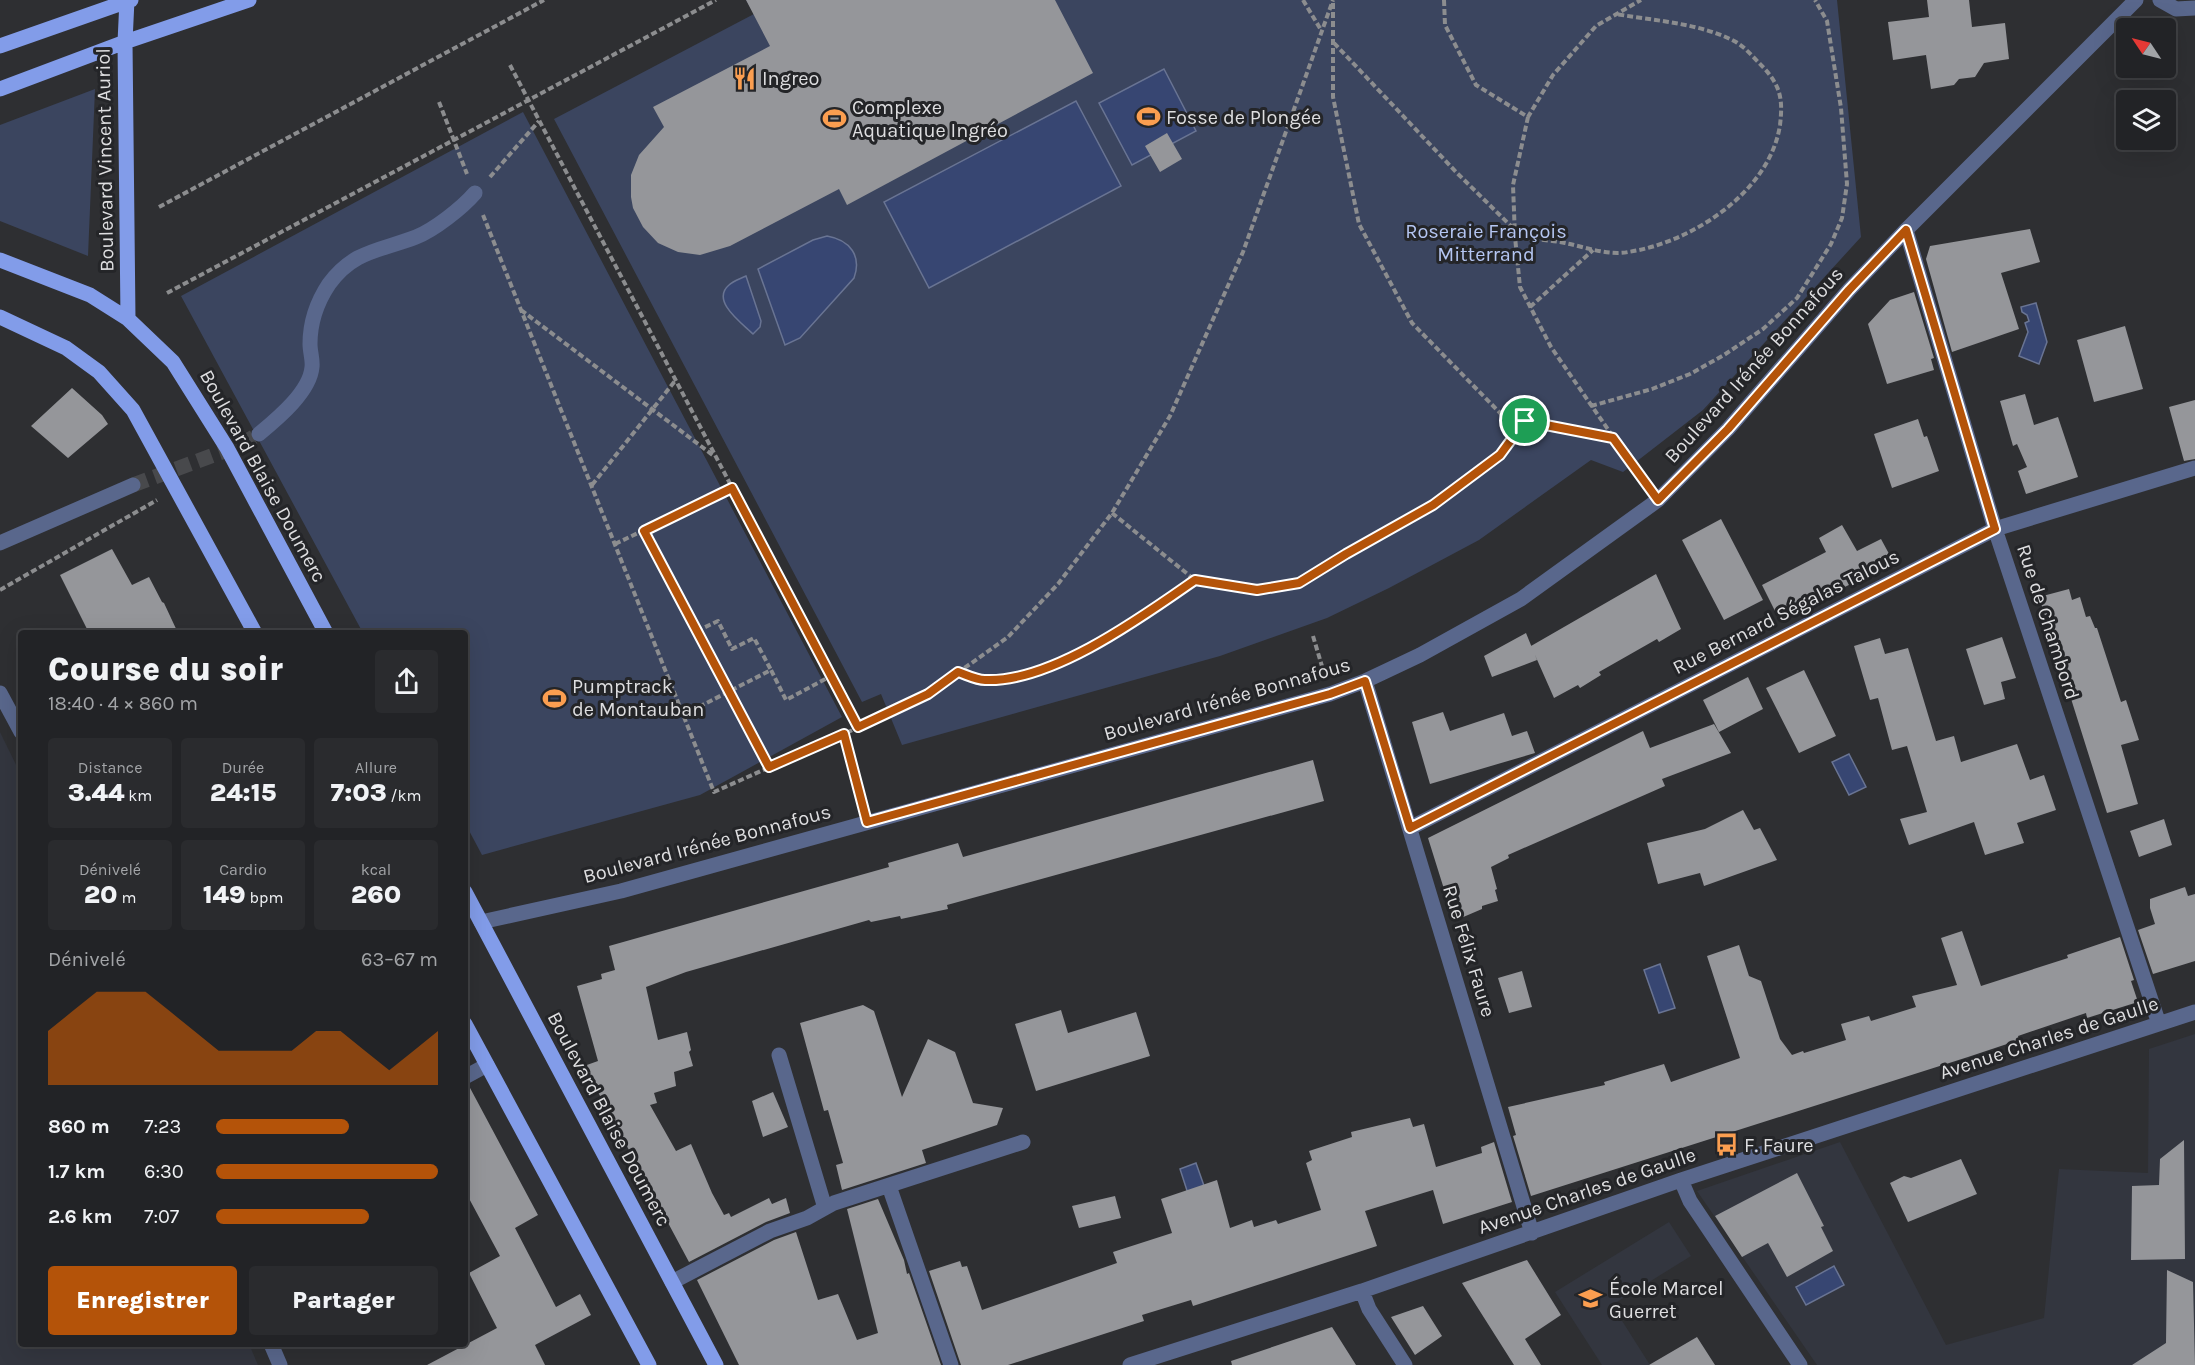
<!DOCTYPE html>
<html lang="fr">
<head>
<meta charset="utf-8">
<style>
  :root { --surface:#222326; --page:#2a2b2e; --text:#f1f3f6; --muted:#a2a4a7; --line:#3f4043; --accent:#b45309 }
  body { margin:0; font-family:Karla,sans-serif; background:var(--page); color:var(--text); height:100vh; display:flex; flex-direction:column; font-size:22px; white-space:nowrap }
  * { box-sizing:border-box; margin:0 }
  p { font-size:20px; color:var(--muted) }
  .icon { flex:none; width:33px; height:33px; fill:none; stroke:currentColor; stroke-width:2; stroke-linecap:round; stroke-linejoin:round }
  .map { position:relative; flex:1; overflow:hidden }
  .drawer { position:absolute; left:18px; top:630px; width:450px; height:717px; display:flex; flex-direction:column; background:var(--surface); border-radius:6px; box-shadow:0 6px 24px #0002,0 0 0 2px var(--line) }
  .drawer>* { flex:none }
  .needle { width:39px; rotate:305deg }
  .controls { position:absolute; left:2116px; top:18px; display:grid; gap:12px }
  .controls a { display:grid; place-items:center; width:60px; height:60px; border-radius:6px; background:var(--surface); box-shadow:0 6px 24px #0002,0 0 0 2px var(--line); font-size:30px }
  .pin { position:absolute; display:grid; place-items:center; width:51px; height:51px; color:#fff; margin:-26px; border:3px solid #fff; border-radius:50%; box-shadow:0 2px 6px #0007 }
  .round { display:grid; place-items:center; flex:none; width:63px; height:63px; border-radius:6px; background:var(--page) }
  .summary { display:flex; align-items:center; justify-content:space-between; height:102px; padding:0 30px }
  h1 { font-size:33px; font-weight:800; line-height:45px }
  .stats { display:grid; grid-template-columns:repeat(3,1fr); gap:9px; height:102px; padding:6px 30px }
  .stats div { display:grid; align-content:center; border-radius:6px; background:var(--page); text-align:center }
  .stats b { font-size:26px; font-weight:800 }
  .stats small { font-size:16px; font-weight:400 }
  .stats p { font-size:16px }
  .chart { height:168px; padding:12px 30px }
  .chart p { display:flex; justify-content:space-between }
  .chart svg { width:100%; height:108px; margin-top:6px; fill:var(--accent); opacity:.7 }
  .primary-button { display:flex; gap:12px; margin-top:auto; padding:12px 30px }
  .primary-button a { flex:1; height:69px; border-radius:6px; background:var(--accent); color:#fff; font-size:24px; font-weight:800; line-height:69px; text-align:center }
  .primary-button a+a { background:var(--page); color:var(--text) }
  ul { padding:0 30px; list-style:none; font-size:20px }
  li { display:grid; grid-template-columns:96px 72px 1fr; align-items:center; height:45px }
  li i { height:15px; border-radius:8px; background:var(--accent) }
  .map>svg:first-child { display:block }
  .built { fill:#33363f }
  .green { fill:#3b455f }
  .water { fill:#374672; stroke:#697493; stroke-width:1.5 }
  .building { fill:#95969a }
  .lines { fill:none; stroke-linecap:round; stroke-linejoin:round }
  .minor-tunnel { stroke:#48494c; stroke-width:15; stroke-dasharray:15 8; stroke-linecap:butt }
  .path { stroke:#8c8d8f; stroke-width:4; stroke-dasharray:6 3; stroke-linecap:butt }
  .minor { stroke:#59678c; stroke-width:15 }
  .major { stroke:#829ce9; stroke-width:15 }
  .route-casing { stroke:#fff; stroke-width:12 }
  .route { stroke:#b45309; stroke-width:8 }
  .labels { text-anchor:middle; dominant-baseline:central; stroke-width:6; stroke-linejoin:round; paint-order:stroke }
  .poi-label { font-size:20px; fill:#dedee0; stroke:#242528; text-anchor:start }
  .street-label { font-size:20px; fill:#dedee0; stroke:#242528 }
  .park-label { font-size:20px; fill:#b5c6f2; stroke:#242528 }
</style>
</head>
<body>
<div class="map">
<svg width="2195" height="1365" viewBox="0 0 2195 1365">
  <rect width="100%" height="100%" fill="#2e2f32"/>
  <path class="built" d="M 0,732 L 21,775 L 21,1344 L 249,1344 L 258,1365 L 0,1365 Z
    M 2195,1034 L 2195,1365 L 1817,1365 L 1697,1191 L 1840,1142 L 1946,1345 L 2044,1318 L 2059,1169 L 2148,1173 L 2149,1049 Z
    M 1669,1222 L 1691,1256 L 1612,1305 L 1650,1365 L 1602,1365 L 1555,1292 Z"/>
  <path class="green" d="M 746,0 L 1837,0 L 1861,237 L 1703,410 L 1623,472 L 1591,460 L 1479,540 L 1389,588 L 1327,618 L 1220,656 L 902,745 L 881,694 L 862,702 L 554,119 L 754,14 Z
    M 95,89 L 88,256 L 0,221 L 0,125 Z
    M 523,112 L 842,717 L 700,795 L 482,855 L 465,823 L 465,633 L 363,633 L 181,296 Z"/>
  <path class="water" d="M 1164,69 L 1196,131 L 1132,165 L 1099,103 Z
    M 1076,101 L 1121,186 L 929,288 L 884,202 Z
    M 827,236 C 850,240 862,256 854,278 L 800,338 L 785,345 L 758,269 L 813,240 Z
    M 746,276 L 761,321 L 760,327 L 753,334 C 743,324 710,301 729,285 C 733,281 740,279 746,276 Z
    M 2036,303 L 2047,342 L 2039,364 L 2019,356 L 2028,332 L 2025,323 L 2029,321 L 2027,315 L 2022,312 L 2021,307 Z
    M 1849,754 L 1866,787 L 1849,795 L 1832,762 Z
    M 1660,964 L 1675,1008 L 1659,1013 L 1644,970 Z
    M 1196,1163 L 1209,1200 L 1192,1206 L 1180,1169 Z
    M 1834,1266 L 1844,1285 L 1806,1305 L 1796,1287 Z"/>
  <path class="building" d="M 746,0 L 1055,0 L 1093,73 L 847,205 L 839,189 L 730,246 L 700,255 L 678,252 L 658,243 L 643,227 L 633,208 L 631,197 L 631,175 L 639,155 L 664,127 L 653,107 L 770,46 Z
    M 1927,0 L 1969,0 L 1972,27 L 2005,23 L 2009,59 L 1984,63 L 1975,77 L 1959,79 L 1954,85 L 1931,89 L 1926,55 L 1893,60 L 1888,22 L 1929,17 Z
    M 1167,133 L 1182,159 L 1160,172 L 1145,146 Z
    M 2030,229 L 2040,262 L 2001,273 L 2019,329 L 1952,352 L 1926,259 L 1930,246 Z
    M 1914,292 L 1934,358 L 1931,359 L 1934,370 L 1887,384 L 1868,324 L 1890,300 Z
    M 2125,326 L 2143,389 L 2094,402 L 2077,340 Z
    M 72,388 L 102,415 L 108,424 L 68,458 L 31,426 Z
    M 2025,394 L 2034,425 L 2058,417 L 2078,477 L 2026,494 L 2018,471 L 2027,467 L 2017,444 L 2013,446 L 2000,401 Z
    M 2195,400 L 2195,459 L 2184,461 L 2169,407 Z
    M 1918,419 L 1924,437 L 1927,436 L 1939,471 L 1892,488 L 1874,434 Z
    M 1721,519 L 1763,600 L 1724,620 L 1682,540 Z
    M 1842,525 L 1857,551 L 1881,539 L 1894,563 L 1779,619 L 1762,585 L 1826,552 L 1819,538 Z
    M 112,549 L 132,585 L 149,577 L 162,602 L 164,603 L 178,633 L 89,633 L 60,575 Z
    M 1656,574 L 1681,629 L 1659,642 L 1657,639 L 1599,672 L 1601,675 L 1580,688 L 1578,685 L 1554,698 L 1531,646 Z
    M 2069,589 L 2072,600 L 2080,597 L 2086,617 L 2090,616 L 2095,628 L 2097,628 L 2121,702 L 2126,700 L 2139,740 L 2121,745 L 2138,804 L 2107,813 L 2039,597 Z
    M 1526,633 L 1537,660 L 1492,677 L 1484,656 Z
    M 2002,637 L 2016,678 L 2001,682 L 2005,699 L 1984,705 L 1966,649 Z
    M 1880,638 L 1885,654 L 1908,648 L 1936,741 L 1954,736 L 1961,762 L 2017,744 L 2030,780 L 2044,775 L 2056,810 L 2017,823 L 2024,843 L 1985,855 L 1974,822 L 1909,845 L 1900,819 L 1927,812 L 1907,746 L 1892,750 L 1878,698 L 1870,700 L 1854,646 Z
    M 1804,670 L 1836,736 L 1799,753 L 1766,688 Z
    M 1748,677 L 1763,709 L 1719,732 L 1703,700 Z
    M 1443,712 L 1450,731 L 1504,713 L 1512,736 L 1527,731 L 1535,753 L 1430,784 L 1412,722 Z
    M 1714,724 L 1731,753 L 1662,779 L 1665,786 L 1508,855 L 1509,858 L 1491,867 L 1497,889 L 1495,890 L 1498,901 L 1482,906 L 1482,909 L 1454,921 L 1428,838 L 1643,731 L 1650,748 Z
    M 1313,760 L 1324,801 L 947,905 L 948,909 L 901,919 L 900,916 L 871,922 L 869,920 L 686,972 L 646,987 L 658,1040 L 687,1032 L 691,1050 L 689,1052 L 693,1066 L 674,1072 L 676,1086 L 654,1093 L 657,1103 L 650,1105 L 676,1151 L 691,1144 L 712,1193 L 724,1215 L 729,1213 L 731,1217 L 769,1198 L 772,1204 L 786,1198 L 790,1213 L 766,1222 L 689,1262 L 584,1066 L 598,1061 L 577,986 L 602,979 L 601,974 L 615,970 L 609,946 L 889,867 L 888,863 L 958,843 L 963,857 Z
    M 1743,810 L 1754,830 L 1760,828 L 1777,860 L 1704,886 L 1700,873 L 1658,884 L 1647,843 L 1705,829 Z
    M 2164,819 L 2172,845 L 2139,857 L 2130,831 Z
    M 2185,887 L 2188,896 L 2195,894 L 2195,961 L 2153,974 L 2138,930 L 2155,924 L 2150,908 L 2150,899 Z
    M 1962,931 L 1981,986 L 2068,958 L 2067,955 L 2120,937 L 2134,980 L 2131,981 L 2138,1002 L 2087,1018 L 2086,1013 L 2018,1036 L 2019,1040 L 1968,1057 L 1531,1196 L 1513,1136 L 1516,1135 L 1508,1107 L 1605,1085 L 1604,1082 L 1664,1064 L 1671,1082 L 1740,1058 L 1707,956 L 1739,945 L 1749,976 L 1761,981 L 1780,1039 L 1792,1055 L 1803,1051 L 1804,1053 L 1846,1040 L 1841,1024 L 1869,1016 L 1871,1021 L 1916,1007 L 1912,996 L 1957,985 L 1941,938 Z
    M 1522,971 L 1532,1007 L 1509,1013 L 1498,978 Z
    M 863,1005 L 874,1011 L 902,1097 L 928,1039 L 955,1052 L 973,1103 L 1003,1108 L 997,1125 L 922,1150 L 926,1163 L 842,1190 L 836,1165 L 843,1163 L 828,1110 L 824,1111 L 800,1023 Z
    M 1061,1010 L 1068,1033 L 1136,1012 L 1150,1056 L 1036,1091 L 1015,1024 Z
    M 469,1086 L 538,1215 L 515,1228 L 556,1307 L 580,1294 L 591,1315 L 535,1345 L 545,1365 L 427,1365 L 497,1328 L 469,1273 L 500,1256 L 465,1191 L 465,1087 Z
    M 773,1092 L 788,1127 L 763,1137 L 752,1101 Z
    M 1410,1118 L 1413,1127 L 1424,1124 L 1436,1167 L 1482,1153 L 1481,1147 L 1494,1142 L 1512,1202 L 1443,1224 L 1433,1190 L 1365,1211 L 1377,1246 L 1193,1306 L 1191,1300 L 1142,1315 L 1144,1321 L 1008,1365 L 961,1365 L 929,1271 L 960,1261 L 962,1267 L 967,1266 L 982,1310 L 1117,1263 L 1113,1252 L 1172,1233 L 1161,1199 L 1217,1180 L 1230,1228 L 1252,1220 L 1254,1227 L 1276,1220 L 1278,1224 L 1321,1210 L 1306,1163 L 1312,1160 L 1309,1151 L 1352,1137 L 1351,1132 Z
    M 2184,1140 L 2185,1259 L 2131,1260 L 2132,1186 L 2159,1185 L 2160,1159 Z
    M 1961,1159 L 1977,1194 L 1908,1222 L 1890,1183 L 1904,1176 L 1911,1178 Z
    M 1797,1173 L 1824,1226 L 1821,1227 L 1833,1251 L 1787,1277 L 1768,1243 L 1742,1257 L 1715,1216 Z
    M 1115,1196 L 1121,1218 L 1079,1228 L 1072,1206 Z
    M 878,1199 L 904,1260 L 907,1274 L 909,1273 L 941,1365 L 739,1365 L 697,1280 L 774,1240 L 796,1232 L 818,1300 L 838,1294 L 857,1340 L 878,1333 L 847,1209 Z
    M 1527,1260 L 1561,1315 L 1525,1339 L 1541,1365 L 1514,1365 L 1462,1283 Z
    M 2167,1270 L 2193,1282 L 2195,1365 L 2132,1365 L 2166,1343 Z
    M 1423,1306 L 1442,1336 L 1415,1355 L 1391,1317 Z
    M 1332,1327 L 1356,1365 L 1232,1365 L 1231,1361 Z
    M 1697,1337 L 1715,1365 L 1649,1365 Z"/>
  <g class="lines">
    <path class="minor-tunnel" d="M 133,485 L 238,446 L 259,434"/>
    <path class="path" d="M 1303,0 L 1321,30
      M 1444,0 L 1445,25 L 1476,85 L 1528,117 L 1553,75 L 1596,26 L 1641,0
      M 1333,3 L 1333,97 L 1359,224 L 1412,323 L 1504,417 L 1613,438
      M 1334,43 L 1457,173 L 1514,229
      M 510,65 L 858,727
      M 439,102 L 467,174
      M 1528,117 L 1513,185 L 1515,237 L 1520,287 L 1551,347 L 1645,483
      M 490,177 L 539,121
      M 159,207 L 544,0
      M 483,215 L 714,792 L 844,734
      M 1515,237 C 1532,239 1549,240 1565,243 C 1585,247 1608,256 1628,252 C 1691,243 1770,192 1780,125 C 1783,100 1781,86 1763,67 C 1755,59 1746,48 1736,42 C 1701,23 1655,21 1616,14
      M 167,293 L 716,0
      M 1530,307 L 1593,250
      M 521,310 L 714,456
      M 1591,406 L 1652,389 L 1690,374 L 1724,355 L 1763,329 L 1797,298 L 1831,244 L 1842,218 L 1847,184 L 1841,108 L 1827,21 L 1815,0
      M 592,485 L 675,381
      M 1112,513 L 1195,580 L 1257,590 L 1299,583 L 1346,554 L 1433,505 L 1500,455 L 1525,421
      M 644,531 L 769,767
      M 615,544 L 732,488
      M 0,590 L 157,500
      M 697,631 L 718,621 L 732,649 L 754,638 L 771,670
      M 1313,636 L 1324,673
      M 959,672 C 967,675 977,680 985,680 C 1052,682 1141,618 1195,580
      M 683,715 L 771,670 L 786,700 L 831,676
      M 861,801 L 844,734 L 928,694 L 1008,637 L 1058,584 L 1112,513 L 1170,416 L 1243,252 L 1333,0"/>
    <path class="minor" d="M 2160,0 L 2176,9 L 2195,8
      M 1906,230 L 1995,529 L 2159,1024
      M 259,434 C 277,419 310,392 312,367 C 313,360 310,352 310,344 C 310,323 317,302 329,284 C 354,250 380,251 416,237 C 434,230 462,208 475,193
      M 0,543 L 133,485
      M 1365,681 L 1532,1233
      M 0,693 L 21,732
      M 1410,828 L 1995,529 L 2195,468
      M 481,922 L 621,891 L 1330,694 L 1365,681 L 1420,655 L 1521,599 L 1658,500 L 1728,429 L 1849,290 L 1906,230 L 2136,0
      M 779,1055 L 825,1208
      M 465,1077 L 487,1065
      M 1681,1180 L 1690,1201 L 1800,1365
      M 889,1186 L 951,1365
      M 672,1282 L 770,1231 L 807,1218 L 834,1203 L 1023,1142
      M 1362,1291 L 1369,1309 L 1405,1365
      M 271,1344 L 280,1365
      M 1130,1365 L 1362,1291 L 1681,1180 L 2195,1012"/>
    <path class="major" d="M 127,0 L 125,42 L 128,319
      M 0,46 L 131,0
      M 0,89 L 125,42 L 249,0
      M 0,260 L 90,295 L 128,319 L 173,362 L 227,448 L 326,633
      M 0,317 L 66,348 L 99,372 L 133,410 L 255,633
      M 465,892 L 716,1365
      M 465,1024 L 649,1365"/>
  </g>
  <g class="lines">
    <defs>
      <path id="route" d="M 1906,230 L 1995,529 L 1410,828 L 1365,681 L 1330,694 L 867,822 L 844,734 L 769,767 L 644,531 L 732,488 L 858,727 L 928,694 L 958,672 C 967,675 976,680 985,680 C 1051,683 1142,617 1195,580 L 1257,590 L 1299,583 L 1346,554 L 1433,505 L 1500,455 L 1525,421 L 1613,438 L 1658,500 L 1728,429 L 1849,290 Z"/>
    </defs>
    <use href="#route" class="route-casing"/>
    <use href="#route" class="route"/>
  </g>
  <defs>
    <symbol id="restaurant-bare" viewBox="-9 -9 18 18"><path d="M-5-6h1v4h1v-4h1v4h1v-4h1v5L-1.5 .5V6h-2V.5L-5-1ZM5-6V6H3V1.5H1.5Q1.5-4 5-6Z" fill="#fb9e50" stroke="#242528" stroke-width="2.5" paint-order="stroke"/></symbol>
    <symbol id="stadium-bare" viewBox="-9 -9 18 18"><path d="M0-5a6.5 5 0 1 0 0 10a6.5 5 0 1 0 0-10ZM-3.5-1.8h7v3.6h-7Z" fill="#fb9e50" stroke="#242528" stroke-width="2.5" paint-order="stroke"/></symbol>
    <symbol id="bus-bare" viewBox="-9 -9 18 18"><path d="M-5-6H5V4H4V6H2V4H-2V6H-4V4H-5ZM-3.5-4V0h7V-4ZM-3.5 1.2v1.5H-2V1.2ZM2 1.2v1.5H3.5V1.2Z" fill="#fb9e50" stroke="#242528" stroke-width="2.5" paint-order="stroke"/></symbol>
    <symbol id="school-bare" viewBox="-9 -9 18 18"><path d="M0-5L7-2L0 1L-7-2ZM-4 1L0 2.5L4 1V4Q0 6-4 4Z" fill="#fb9e50" stroke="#242528" stroke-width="2.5" paint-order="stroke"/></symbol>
  </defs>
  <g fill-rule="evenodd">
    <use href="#restaurant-bare" x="728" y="62" width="33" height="33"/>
    <use href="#stadium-bare" x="1132" y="100" width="33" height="33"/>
    <use href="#stadium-bare" x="818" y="102" width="33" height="33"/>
    <use href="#stadium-bare" x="538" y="682" width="33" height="33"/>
    <use href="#bus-bare" x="1710" y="1128" width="33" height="33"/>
    <use href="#school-bare" x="1574" y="1282" width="33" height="33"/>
  </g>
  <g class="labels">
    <g class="poi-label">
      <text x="762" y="78">Ingreo</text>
      <text x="852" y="107">Complexe<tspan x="852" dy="23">Aquatique Ingréo</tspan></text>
      <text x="1166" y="117">Fosse de Plongée</text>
      <text x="572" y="686">Pumptrack<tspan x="572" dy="23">de Montauban</tspan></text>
      <text x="1744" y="1145">F. Faure</text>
      <text x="1609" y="1288">École Marcel<tspan x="1609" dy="23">Guerret</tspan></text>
    </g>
    <g class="street-label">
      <text transform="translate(105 160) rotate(-91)">Boulevard Vincent Auriol</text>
      <text transform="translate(1754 365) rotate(-48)">Boulevard Irénée Bonnafous</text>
      <text transform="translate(263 476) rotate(61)">Boulevard Blaise Doumerc</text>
      <text transform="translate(1786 612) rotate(-27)">Rue Bernard Ségalas Talous</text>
      <text transform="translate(2048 622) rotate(72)">Rue de Chambord</text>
      <text transform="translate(1227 699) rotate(-16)">Boulevard Irénée Bonnafous</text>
      <text transform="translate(707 844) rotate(-15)">Boulevard Irénée Bonnafous</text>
      <text transform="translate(1469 951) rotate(73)">Rue Félix Faure</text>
      <text transform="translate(2049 1038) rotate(-18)">Avenue Charles de Gaulle</text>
      <text transform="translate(609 1119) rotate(62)">Boulevard Blaise Doumerc</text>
      <text transform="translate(1587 1191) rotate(-19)">Avenue Charles de Gaulle</text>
    </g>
    <g class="park-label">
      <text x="1486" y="231">Roseraie François<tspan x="1486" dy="23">Mitterrand</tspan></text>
    </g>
  </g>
</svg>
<div class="controls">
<a><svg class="needle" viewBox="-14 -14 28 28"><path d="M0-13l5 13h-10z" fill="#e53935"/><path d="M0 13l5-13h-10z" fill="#a2a4a7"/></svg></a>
<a><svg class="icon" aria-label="layers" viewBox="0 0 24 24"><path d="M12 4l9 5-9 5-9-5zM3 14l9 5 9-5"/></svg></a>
</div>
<div class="pin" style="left:1525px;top:421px;background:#1e9e55"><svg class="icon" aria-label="arrive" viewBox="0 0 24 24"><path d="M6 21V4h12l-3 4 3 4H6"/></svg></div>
<section class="drawer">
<div class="summary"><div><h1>Course du soir</h1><p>18:40 · 4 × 860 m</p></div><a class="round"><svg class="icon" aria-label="share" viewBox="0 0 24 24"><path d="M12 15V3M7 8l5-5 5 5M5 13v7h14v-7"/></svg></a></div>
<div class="stats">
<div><p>Distance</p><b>3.44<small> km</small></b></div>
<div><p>Durée</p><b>24:15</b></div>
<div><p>Allure</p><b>7:03<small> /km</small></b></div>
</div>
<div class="stats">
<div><p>Dénivelé</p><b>20<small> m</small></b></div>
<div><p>Cardio</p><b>149<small> bpm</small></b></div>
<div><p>kcal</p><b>260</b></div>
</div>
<div class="chart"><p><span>Dénivelé</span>63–67 m</p>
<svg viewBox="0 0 160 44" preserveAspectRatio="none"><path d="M0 44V22L10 14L20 6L30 6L40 6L50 14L60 22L70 30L80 30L90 30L100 30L110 22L120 22L130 30L140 38L150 30L160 22V44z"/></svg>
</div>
<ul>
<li><b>860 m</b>7:23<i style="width:60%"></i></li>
<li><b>1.7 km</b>6:30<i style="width:100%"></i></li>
<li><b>2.6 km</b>7:07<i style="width:69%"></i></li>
</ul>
<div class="primary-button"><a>Enregistrer</a><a>Partager</a></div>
</section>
</div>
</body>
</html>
